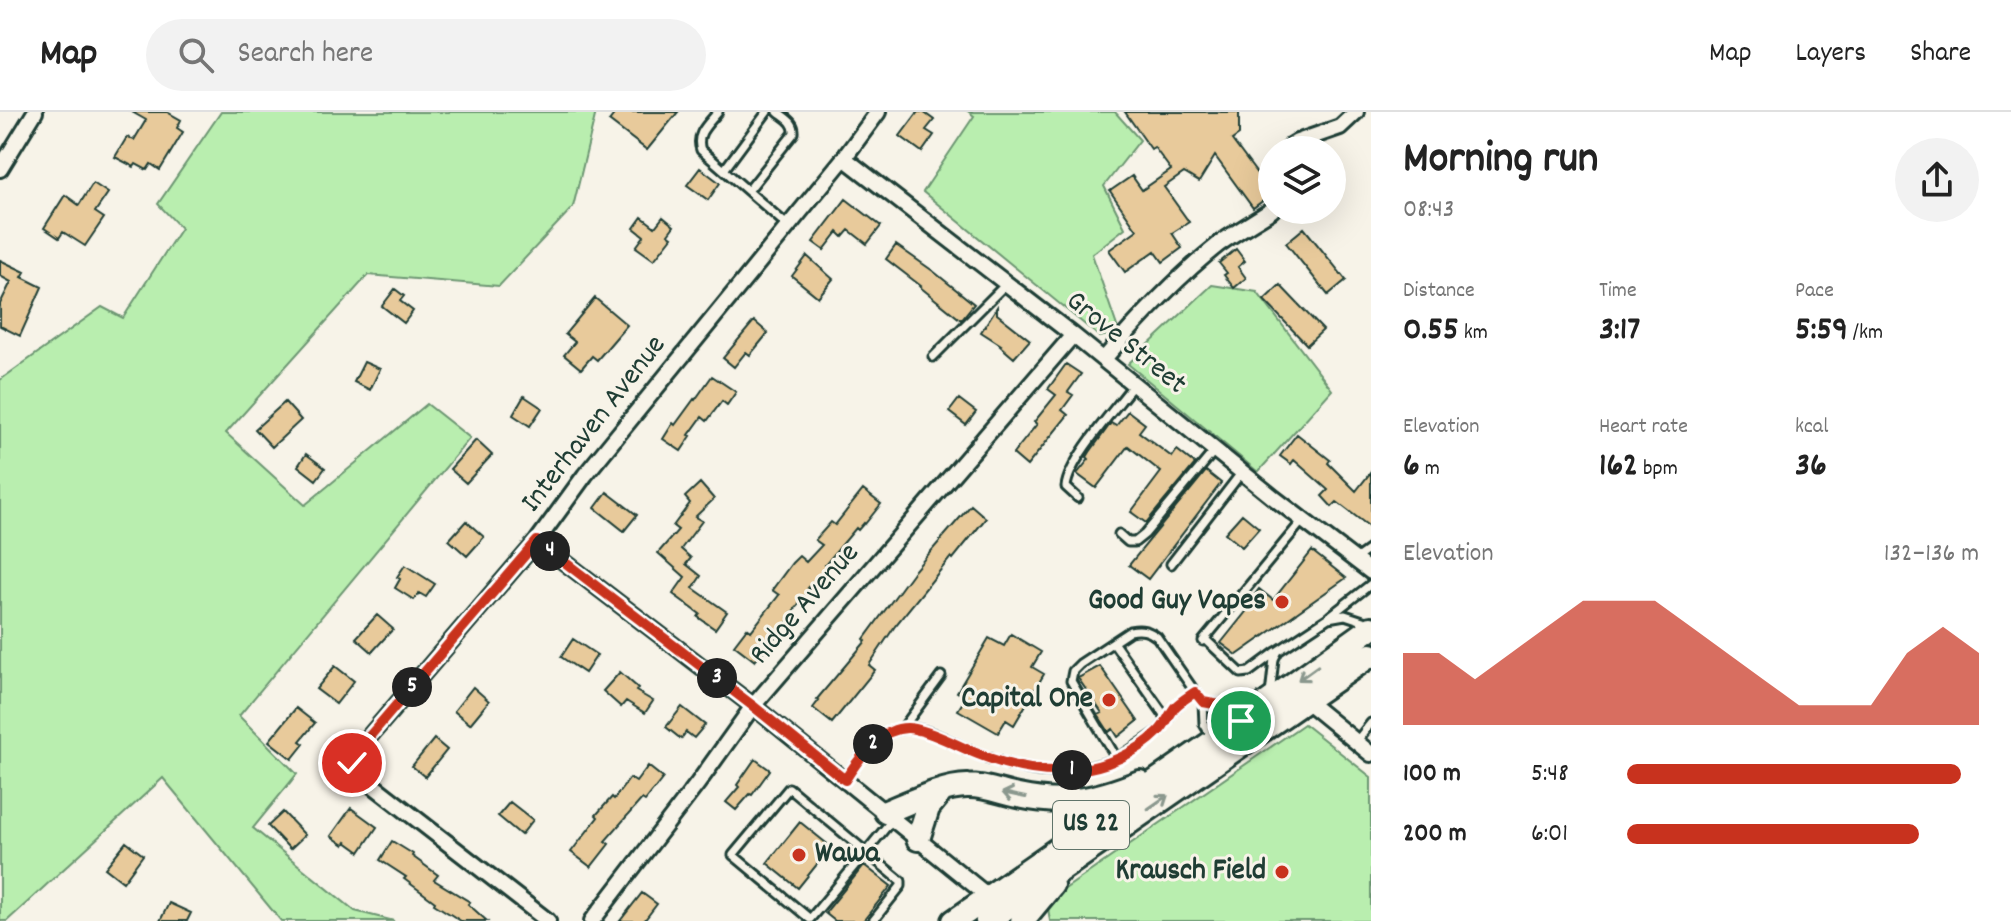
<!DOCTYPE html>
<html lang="en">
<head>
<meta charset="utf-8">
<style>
  :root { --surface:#fff; --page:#f2f2f2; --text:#222; --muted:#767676; --line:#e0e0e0; --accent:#c8321e }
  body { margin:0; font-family:Dekko,sans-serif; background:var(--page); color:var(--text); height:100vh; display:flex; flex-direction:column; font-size:30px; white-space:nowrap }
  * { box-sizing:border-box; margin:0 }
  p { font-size:26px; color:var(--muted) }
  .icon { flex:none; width:44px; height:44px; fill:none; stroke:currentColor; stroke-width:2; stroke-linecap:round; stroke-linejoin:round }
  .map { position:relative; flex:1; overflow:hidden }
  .side { display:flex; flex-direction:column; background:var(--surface); width:640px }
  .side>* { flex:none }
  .controls { position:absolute; left:1258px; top:24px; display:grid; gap:16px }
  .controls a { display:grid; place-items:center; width:88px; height:88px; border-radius:50%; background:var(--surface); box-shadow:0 8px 32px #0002; font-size:40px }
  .pin { position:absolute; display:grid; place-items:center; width:68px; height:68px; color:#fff; margin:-34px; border:4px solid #fff; border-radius:50%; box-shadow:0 2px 8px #0007 }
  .km { position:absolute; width:40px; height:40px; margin:-20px; border-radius:50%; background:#222; color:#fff; font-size:22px; line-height:40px; text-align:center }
  .round { display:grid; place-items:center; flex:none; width:84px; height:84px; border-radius:42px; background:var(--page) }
  .summary { display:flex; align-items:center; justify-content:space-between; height:136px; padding:0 32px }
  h1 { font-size:44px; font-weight:800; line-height:60px }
  .metrics { display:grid; grid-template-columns:repeat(3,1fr); gap:12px; height:136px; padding:8px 32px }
  .metrics div { display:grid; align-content:center }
  .metrics b { font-size:34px; font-weight:800 }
  .metrics small { font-size:22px; font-weight:400 }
  .metrics p { font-size:22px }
  .chart { height:224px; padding:16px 32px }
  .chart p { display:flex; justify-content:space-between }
  .chart svg { width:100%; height:144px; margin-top:8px; fill:var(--accent); opacity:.7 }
  ul { padding:0 32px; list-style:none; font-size:26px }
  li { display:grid; grid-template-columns:128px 96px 1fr; align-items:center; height:60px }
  li i { height:20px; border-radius:10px; background:var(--accent) }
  header { display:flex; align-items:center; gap:48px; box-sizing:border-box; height:112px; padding:0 40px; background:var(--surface); border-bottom:2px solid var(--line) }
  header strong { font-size:38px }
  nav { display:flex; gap:44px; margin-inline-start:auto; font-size:28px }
  .search { width:560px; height:72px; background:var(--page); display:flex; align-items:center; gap:20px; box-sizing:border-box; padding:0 28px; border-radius:44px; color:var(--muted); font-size:30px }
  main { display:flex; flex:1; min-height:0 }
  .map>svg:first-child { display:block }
  .green { fill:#b9eeaf; stroke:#6c9672; stroke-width:2 }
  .building { fill:#e8ca9b; stroke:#1f3d34; stroke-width:2 }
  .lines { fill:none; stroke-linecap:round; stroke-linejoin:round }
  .service-casing { stroke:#1f3d34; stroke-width:13 }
  .minor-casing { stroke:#1f3d34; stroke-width:20 }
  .trunk-casing { stroke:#1f3d34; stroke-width:28 }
  .service { stroke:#f7f3e8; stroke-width:7 }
  .minor { stroke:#f7f3e8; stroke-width:14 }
  .trunk { stroke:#f7f3e8; stroke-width:22 }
  .oneway { stroke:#8b988e }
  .route-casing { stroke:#fff; stroke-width:16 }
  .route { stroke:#c8321e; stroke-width:10 }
  .poi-dot { fill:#c8321e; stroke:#f7f3e8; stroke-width:3 }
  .labels { text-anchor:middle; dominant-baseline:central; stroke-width:6; stroke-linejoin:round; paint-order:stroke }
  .shield { fill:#f7f3e8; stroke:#60746a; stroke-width:2 }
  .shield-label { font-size:28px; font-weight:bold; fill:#1f3d34 }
  .street-label { font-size:30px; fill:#1f3d34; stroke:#f7f3e8 }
  .poi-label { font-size:30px; font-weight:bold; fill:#1f3d34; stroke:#f7f3e8; text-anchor:end }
</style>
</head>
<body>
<header>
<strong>Map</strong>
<div class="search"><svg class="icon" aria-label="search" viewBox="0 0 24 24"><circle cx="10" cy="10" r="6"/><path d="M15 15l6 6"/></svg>Search here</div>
<nav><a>Map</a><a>Layers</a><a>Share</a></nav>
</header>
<main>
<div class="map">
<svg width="1371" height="809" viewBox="0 0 1371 809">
  <rect width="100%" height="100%" fill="#f7f3e8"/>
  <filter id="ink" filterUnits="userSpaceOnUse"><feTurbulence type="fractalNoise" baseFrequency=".0125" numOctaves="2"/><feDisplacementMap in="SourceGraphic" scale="16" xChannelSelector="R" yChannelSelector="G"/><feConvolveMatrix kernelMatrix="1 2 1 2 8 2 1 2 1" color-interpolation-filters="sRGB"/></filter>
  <g filter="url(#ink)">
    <path class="green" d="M 221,0 L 596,0 L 573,95 L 499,174 L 368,163 L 226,321 L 305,393 L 427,292 L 470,326 L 239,604 L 297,662 L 253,716 L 355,799 L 394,809 L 281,809 L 163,666 L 7,809 L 0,809 L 0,268 L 102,195 L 123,206 L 181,116 L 158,92 Z
      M 969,0 L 1115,0 L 1140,28 L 1104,74 L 1125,116 L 1092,142 L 1119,220 L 1100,225 L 923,80 L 974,4 Z
      M 1212,173 L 1257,180 L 1332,278 L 1258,360 L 1128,252 Z
      M 1304,612 L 1371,665 L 1371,809 L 1050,809 L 1048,796 L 1059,781 Z"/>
    <path class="building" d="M 132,0 L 167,0 L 181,8 L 177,16 L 183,20 L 160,58 L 151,52 L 147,58 L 136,52 L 134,55 L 115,45 L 127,25 L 134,28 L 146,8 Z
      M 616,0 L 678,0 L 647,38 L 609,9 Z
      M 918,0 L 923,0 L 934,8 L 926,18 L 934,23 L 922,40 L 900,24 Z
      M 1125,0 L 1239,0 L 1239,23 L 1232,28 L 1272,82 L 1253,96 L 1215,44 L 1199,70 L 1184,61 L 1164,75 L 1189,110 L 1172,121 L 1182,136 L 1163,150 L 1155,139 L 1125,160 L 1109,138 L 1137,118 L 1110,79 L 1132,64 L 1142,78 L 1171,58 L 1154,35 L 1151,37 Z
      M 700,56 L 720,71 L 708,88 L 687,73 Z
      M 93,71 L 108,81 L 95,100 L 104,106 L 85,134 L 63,120 L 59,126 L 44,116 L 65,83 L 79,93 Z
      M 846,87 L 881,114 L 867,132 L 849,118 L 843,125 L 838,120 L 824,138 L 813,130 Z
      M 642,105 L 655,115 L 663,105 L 674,114 L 668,122 L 672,125 L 654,148 L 636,135 L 644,124 L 634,116 Z
      M 1304,116 L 1346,168 L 1328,183 L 1286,131 Z
      M 896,133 L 933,159 L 974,192 L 961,208 L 920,175 L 921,174 L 886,147 Z
      M 1236,137 L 1245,149 L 1238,155 L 1246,166 L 1234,176 L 1224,163 L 1227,161 L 1219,151 Z
      M 807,144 L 833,167 L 818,185 L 792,164 Z
      M 0,148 L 25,160 L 22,165 L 42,175 L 20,224 L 0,214 L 0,192 L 11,170 L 0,164 Z
      M 1280,173 L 1323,218 L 1307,233 L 1264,188 Z
      M 395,177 L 404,184 L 400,189 L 413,199 L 404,211 L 382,194 Z
      M 595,186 L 627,213 L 597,248 L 592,244 L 581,257 L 564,243 L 575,230 L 565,222 Z
      M 997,195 L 997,202 L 1030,228 L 1014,246 L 1000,234 L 1001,233 L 981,220 Z
      M 754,209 L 768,221 L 750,243 L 746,240 L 734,255 L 723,246 Z
      M 364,250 L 380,257 L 370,278 L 354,270 Z
      M 1066,252 L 1081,262 L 1068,280 L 1073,283 L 1062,298 L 1068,303 L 1027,354 L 1013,342 L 1037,312 L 1034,310 L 1056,283 L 1048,277 Z
      M 712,264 L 736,280 L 727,293 L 722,289 L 707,309 L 702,305 L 689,323 L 691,324 L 681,339 L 663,327 L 673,311 L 675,313 L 694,287 L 695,288 Z
      M 524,284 L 542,296 L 530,314 L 513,303 Z
      M 959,287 L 976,300 L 966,313 L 949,300 Z
      M 285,290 L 301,308 L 272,335 L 255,317 Z
      M 1128,299 L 1145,312 L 1139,320 L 1172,345 L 1177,338 L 1195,352 L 1146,411 L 1131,400 L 1161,360 L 1128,334 L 1096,376 L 1077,362 L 1089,347 L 1087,345 L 1090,340 L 1111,311 L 1116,314 Z
      M 1297,322 L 1330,348 L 1328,351 L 1356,379 L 1371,360 L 1371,416 L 1337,390 L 1332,395 L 1322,384 L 1328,378 L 1294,348 L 1291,352 L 1280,344 Z
      M 476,328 L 492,343 L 466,371 L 450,357 Z
      M 306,342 L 325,356 L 316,368 L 298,354 Z
      M 1206,359 L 1221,371 L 1148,467 L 1129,453 Z
      M 700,371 L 714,387 L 695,405 L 702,409 L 681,437 L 691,446 L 686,452 L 701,464 L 693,476 L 727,500 L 715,517 L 698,505 L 700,502 L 673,482 L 685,465 L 658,441 L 678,418 L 673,414 L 690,391 L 685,385 Z
      M 863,378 L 881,392 L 865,412 L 864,411 L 858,418 L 856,416 L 825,453 L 827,455 L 808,476 L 810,477 L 788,506 L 790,507 L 755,549 L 734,533 L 747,516 L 751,519 L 779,483 L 772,478 L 792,451 L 799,444 L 806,450 L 822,433 L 815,428 L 831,410 L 835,413 Z
      M 607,380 L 637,403 L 624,419 L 595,396 Z
      M 971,393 L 986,406 L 953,447 L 951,445 L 895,514 L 869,553 L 875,558 L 832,611 L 813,596 L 819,588 L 817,587 L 866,529 L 864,527 L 913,460 Z
      M 1242,402 L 1259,416 L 1242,435 L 1225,421 Z
      M 466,409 L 484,425 L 467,444 L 449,428 Z
      M 1312,439 L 1346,466 L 1237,543 L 1221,531 L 1253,491 L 1250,489 L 1259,477 L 1273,488 Z
      M 405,453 L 435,472 L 426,485 L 419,481 L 414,488 L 395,476 L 400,467 L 397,465 Z
      M 377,503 L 393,517 L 372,540 L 356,526 Z
      M 1011,522 L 1041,540 L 1032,555 L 1044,562 L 1014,613 L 1006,608 L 998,621 L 958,598 L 966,585 L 957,580 L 989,526 L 1004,534 Z
      M 573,527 L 597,543 L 585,561 L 561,545 Z
      M 335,554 L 354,569 L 336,592 L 316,577 Z
      M 1100,554 L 1138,609 L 1118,625 L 1113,617 L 1109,620 L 1098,603 L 1102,601 L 1078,566 Z
      M 620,560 L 638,576 L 636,579 L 653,589 L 645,601 L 626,589 L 621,595 L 603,579 Z
      M 473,575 L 489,589 L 470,612 L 454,599 Z
      M 682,595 L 705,613 L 694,626 L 686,620 L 681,627 L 666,615 Z
      M 296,596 L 315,611 L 300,629 L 304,632 L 292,647 L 269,629 Z
      M 434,627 L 447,638 L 425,665 L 412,654 Z
      M 755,647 L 770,658 L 752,683 L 750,682 L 736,698 L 726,690 L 739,675 L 737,673 Z
      M 648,654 L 663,666 L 645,689 L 642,687 L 605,729 L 609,732 L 591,755 L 571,740 L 598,705 L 596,703 L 612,685 L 614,687 L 630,666 L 636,670 Z
      M 510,690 L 533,708 L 521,723 L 498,704 Z
      M 351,696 L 377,715 L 360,740 L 346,730 L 344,733 L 331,724 Z
      M 283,700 L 305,723 L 290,737 L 268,714 Z
      M 800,710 L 831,735 L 798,776 L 767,751 Z
      M 392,729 L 413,742 L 412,744 L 438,763 L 434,768 L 470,790 L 468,792 L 487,809 L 461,809 L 434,792 L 435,790 L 404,767 L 406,765 L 380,748 Z
      M 126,730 L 143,743 L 123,770 L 105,756 Z
      M 864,753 L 891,774 L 863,809 L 835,809 L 825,801 Z
      M 642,781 L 657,792 L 644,809 L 620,809 Z
      M 169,791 L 191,801 L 187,809 L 160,809 Z"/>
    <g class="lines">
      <defs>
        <path id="service" d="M 718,0 C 708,12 695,22 701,38 L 788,114
          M 724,58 L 767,0
          M 748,79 L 794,21 C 795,10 785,6 778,0
          M 933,245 L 1007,171
          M 1078,386 L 1066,375 C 1069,347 1116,296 1134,272
          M 1119,422 L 1128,430 L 1135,430 L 1145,422 L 1215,338
          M 1354,448 L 1371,436
          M 1171,452 L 1242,360
          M 1330,504 L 1371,472
          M 1205,527 L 1241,561 L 1249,560 L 1276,540
          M 1203,529 L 1303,408
          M 1113,530 L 1167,607
          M 1270,583 L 1274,547 L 1278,539 L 1328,506 L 1345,503 L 1369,511
          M 1203,590 L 1204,612 L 1212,625
          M 902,617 L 941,564
          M 1356,630 L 1371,611
          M 1117,647 L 1159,619 L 1177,593 L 1195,580
          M 845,668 C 859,645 879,617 909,616 C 930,616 959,635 978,642 C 993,648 1022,657 1038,659 C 1065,662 1091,656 1117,647 L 1071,569 L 1073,559 L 1080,552 L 1130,519 C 1141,517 1148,518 1157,525 L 1195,580 L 1203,590 L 1231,595 L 1240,607
          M 873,809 L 901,774 L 901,769 L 789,676 L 733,743 L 810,807 C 838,774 865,741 892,708"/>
        <path id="minor" d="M 1290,38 L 1292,33 L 1297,30 L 1340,15 L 1356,0
          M 844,46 L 1073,223 L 1274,386 L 1371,460
          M 0,57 L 35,0
          M 1104,247 C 1139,206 1176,166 1219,132 C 1236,120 1255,109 1272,98
          M 537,429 L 753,594 L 994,789
          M 1305,588 L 1371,642
          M 548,809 L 361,664 L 354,656 L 352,651 L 356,640 L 537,429 L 585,363 L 844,46 L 878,0
          M 592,809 L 698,671 L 753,594 L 1073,223"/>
        <path id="trunk" d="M 886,700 C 908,691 946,673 969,674 C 986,674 1002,681 1018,684 C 1066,694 1095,688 1140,670
          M 918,727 L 928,696 L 941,680
          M 954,809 L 1215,628 L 1371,516
          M 987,809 L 1371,543
          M 1022,809 L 1052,773"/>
      </defs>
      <use href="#service" class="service-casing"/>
      <use href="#minor" class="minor-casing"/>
      <use href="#trunk" class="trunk-casing"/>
      <use href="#service" class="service"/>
      <use href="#minor" class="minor"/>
      <use href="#trunk" class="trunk"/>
    </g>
    <defs><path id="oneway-shaft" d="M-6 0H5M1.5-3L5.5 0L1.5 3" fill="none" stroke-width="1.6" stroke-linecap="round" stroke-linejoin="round" transform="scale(2)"/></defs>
    <g class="oneway">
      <use href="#oneway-shaft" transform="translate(1308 561) rotate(144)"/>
      <use href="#oneway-shaft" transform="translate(1014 683) rotate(-168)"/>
      <use href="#oneway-shaft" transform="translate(1158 690) rotate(-35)"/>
    </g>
  </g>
  <g class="lines" filter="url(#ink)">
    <defs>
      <path id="route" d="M 352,651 L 356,640 L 537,429 L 753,594 L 845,668 C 859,646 884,610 915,617 C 938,622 957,634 978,642 C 1008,654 1043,662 1075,658 C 1104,656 1137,641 1158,620 C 1165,614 1169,603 1175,595 C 1181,589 1188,585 1195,580 L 1203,590 L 1231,595 L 1241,609"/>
    </defs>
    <use href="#route" class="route-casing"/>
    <use href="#route" class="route"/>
  </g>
  <g class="poi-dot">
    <circle cx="1282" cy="490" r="8"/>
    <circle cx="1109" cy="588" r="8"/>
    <circle cx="799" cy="743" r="8"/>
    <circle cx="1282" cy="760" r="8"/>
  </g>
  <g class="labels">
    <rect class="shield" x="1053" y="689" width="76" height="48" rx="6"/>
    <g class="shield-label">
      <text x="1091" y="713">US 22</text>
    </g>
    <g class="street-label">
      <text transform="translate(1125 232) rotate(39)">Grove Street</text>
      <text transform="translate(595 313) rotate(-52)">Interhaven Avenue</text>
      <text transform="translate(806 493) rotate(-49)">Ridge Avenue</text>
    </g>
    <g class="poi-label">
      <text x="1266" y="490">Good Guy Vapes</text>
      <text x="1093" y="588">Capital One</text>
      <text x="815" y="743" text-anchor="start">Wawa</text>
      <text x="1266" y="760">Krausch Field</text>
    </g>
  </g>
</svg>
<div class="controls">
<a><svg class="icon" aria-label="layers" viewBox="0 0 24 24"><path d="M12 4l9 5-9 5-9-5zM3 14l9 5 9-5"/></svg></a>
</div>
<div class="pin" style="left:1241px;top:609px;background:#1e9e55"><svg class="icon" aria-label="arrive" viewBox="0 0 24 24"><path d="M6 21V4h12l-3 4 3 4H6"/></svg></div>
<div class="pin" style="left:352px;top:651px;background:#d93025"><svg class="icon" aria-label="check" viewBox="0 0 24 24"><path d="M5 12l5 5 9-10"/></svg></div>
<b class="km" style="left:1072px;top:658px">1</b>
<b class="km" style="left:873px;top:632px">2</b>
<b class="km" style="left:717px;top:566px">3</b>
<b class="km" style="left:550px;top:439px">4</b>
<b class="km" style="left:412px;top:575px">5</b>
</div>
<section class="side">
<div class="summary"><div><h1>Morning run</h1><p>08:43</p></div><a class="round"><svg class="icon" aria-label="share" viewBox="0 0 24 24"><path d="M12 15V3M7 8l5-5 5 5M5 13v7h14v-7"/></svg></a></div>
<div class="metrics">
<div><p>Distance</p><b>0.55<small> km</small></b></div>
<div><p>Time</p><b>3:17</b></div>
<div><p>Pace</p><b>5:59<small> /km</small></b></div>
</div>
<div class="metrics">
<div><p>Elevation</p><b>6<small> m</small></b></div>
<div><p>Heart rate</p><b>162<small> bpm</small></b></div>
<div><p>kcal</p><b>36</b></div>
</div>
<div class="chart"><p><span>Elevation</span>132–136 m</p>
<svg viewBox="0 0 160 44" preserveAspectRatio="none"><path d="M0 44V22L10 22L20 30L30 22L40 14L50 6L60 6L70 6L80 14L90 22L100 30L110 38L120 38L130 38L140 22L150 14L160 22V44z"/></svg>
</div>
<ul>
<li><b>100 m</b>5:48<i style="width:95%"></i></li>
<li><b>200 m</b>6:01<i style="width:83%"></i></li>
</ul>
</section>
</main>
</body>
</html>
